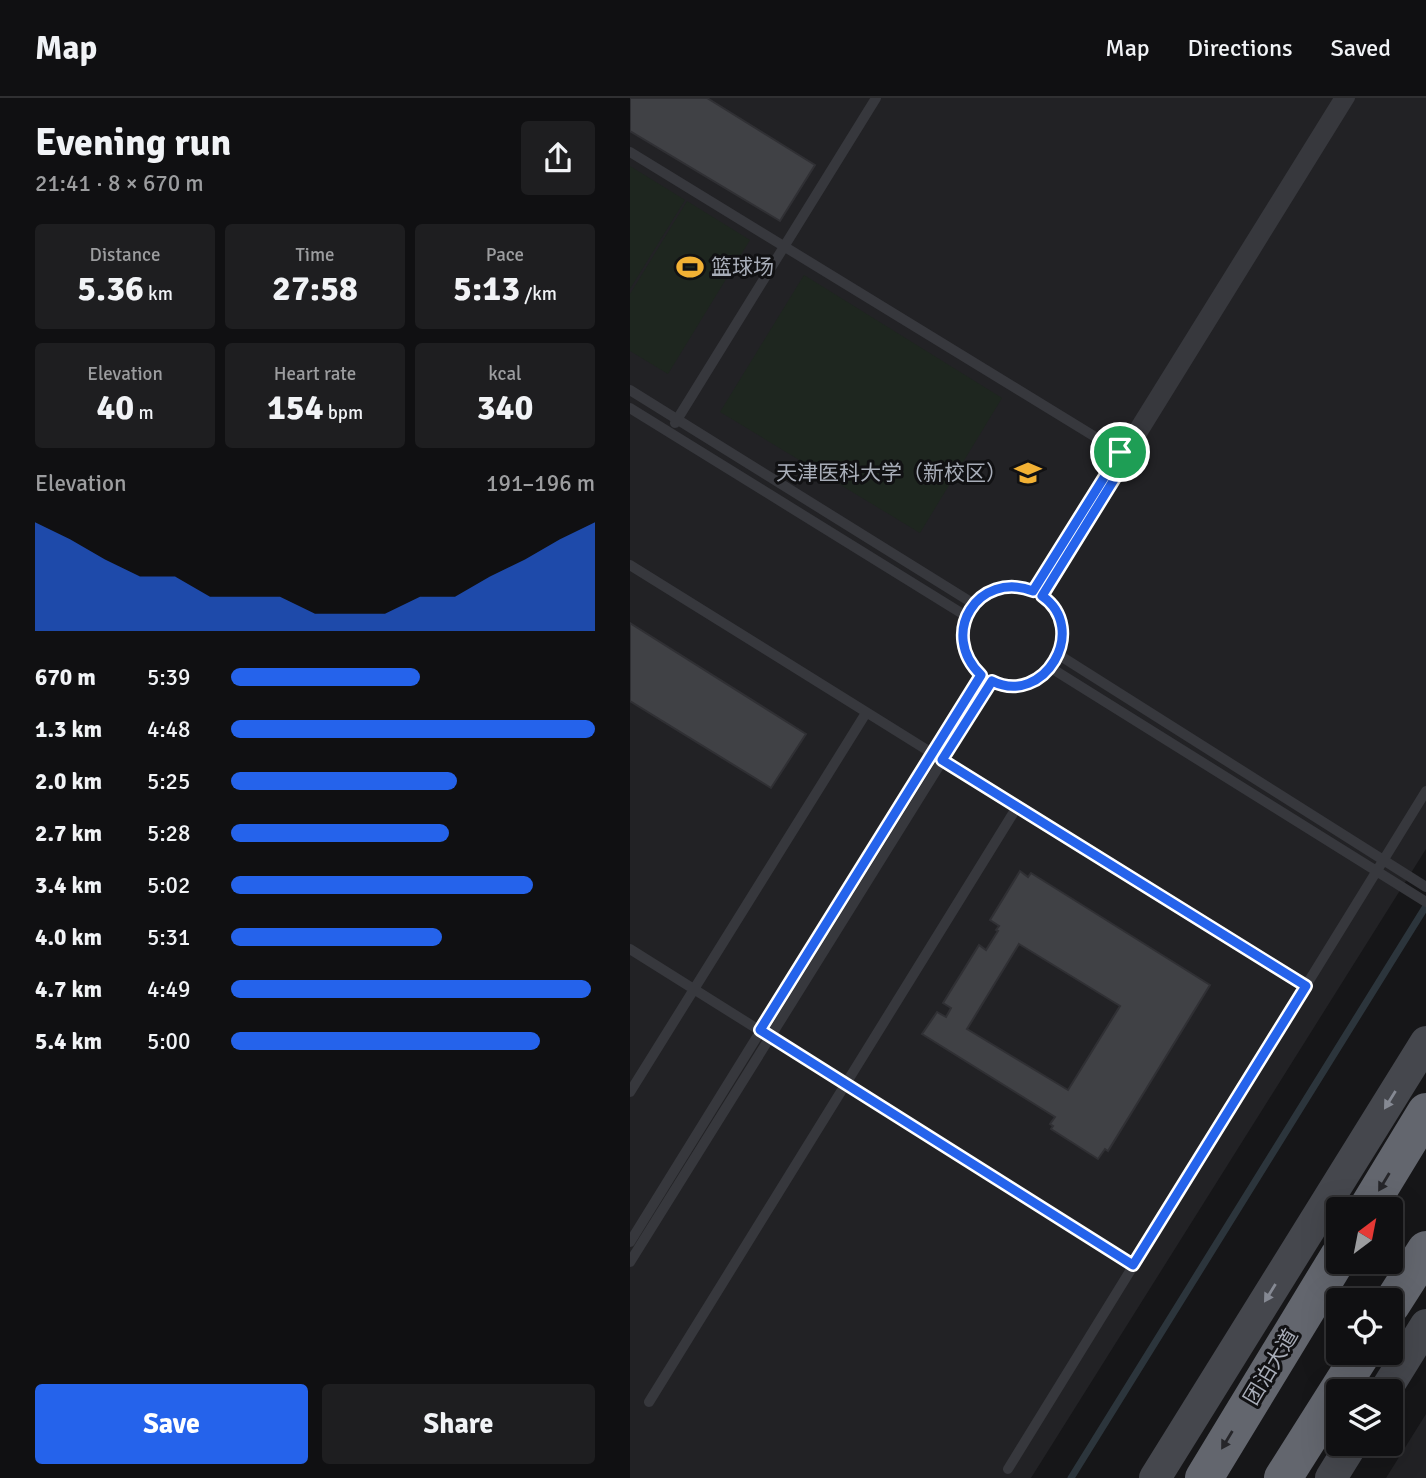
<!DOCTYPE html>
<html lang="en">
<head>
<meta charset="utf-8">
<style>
  :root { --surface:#101012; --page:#1e1e20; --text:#f1f3f6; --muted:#9c9d9f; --line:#303032; --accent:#2563eb }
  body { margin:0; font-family:Signika,"Noto Sans SC",sans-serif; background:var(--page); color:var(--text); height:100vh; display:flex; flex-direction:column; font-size:26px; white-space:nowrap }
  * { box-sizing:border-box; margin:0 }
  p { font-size:23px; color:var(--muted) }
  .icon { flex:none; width:38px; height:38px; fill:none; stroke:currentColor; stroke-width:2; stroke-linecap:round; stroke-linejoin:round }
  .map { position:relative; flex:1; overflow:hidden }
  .details { display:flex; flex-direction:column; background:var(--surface); width:630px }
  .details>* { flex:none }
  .needle { width:46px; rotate:32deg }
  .fabs { position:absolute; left:696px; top:1099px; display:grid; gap:14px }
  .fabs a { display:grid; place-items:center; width:77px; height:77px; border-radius:7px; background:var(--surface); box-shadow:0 7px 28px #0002,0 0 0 2px var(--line); font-size:35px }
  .pin { position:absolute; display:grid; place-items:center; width:60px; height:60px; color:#fff; margin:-30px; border:4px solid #fff; border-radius:50%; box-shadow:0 2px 7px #0007 }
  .round { display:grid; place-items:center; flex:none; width:74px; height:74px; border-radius:7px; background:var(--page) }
  .head { display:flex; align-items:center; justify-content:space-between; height:119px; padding:0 35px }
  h1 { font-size:38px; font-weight:800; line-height:52px }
  .stats { display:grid; grid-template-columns:repeat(3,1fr); gap:10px; height:119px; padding:7px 35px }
  .stats div { display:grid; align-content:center; border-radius:7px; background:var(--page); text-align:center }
  .stats b { font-size:35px; font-weight:800 }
  .stats small { font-size:19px; font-weight:400 }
  .stats p { font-size:19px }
  .chart { height:196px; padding:14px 35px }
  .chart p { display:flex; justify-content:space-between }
  .chart svg { width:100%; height:126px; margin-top:7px; fill:var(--accent); opacity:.7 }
  .primary-button { display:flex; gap:14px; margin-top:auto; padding:14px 35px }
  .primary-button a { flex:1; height:80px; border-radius:7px; background:var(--accent); color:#fff; font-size:28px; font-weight:800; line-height:80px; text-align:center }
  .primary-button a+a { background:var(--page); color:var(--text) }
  ul { padding:0 35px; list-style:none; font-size:23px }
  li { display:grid; grid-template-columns:112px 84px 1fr; align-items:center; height:52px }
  li i { height:18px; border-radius:9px; background:var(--accent) }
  header { display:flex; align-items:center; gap:42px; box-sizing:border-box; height:98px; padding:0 35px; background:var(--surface); border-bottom:2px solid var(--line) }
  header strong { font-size:33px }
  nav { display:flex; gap:38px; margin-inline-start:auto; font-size:24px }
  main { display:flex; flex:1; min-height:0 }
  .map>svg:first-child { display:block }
  .built { fill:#222225 }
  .green { fill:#1e261f }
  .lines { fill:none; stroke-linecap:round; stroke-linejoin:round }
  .stream { stroke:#2c353c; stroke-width:7 }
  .building { fill:#404145; stroke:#303034; stroke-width:2; fill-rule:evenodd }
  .lane { stroke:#37383d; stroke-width:10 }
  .secondary { stroke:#45474d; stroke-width:32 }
  .highway { stroke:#63666e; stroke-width:38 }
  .oneway { fill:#858993 }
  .oneway2 { fill:#26262a }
  .route-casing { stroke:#fff; stroke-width:14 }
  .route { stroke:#2563eb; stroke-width:9 }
  .labels { text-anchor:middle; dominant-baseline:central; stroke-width:6; stroke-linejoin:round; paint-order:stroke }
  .poi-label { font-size:21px; fill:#a8adb8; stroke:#111113; text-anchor:start }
  .street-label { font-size:21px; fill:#a8adb8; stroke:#111113 }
</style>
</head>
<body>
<header>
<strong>Map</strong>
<nav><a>Map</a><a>Directions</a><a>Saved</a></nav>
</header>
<main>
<section class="details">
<div class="head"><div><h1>Evening run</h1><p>21:41 · 8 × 670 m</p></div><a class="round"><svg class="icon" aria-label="share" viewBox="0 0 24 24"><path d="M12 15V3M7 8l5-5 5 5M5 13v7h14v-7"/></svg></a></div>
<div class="stats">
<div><p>Distance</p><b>5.36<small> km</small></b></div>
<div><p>Time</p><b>27:58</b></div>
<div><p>Pace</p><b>5:13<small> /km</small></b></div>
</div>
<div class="stats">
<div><p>Elevation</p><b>40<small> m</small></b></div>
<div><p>Heart rate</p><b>154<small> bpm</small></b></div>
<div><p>kcal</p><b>340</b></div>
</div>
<div class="chart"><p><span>Elevation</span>191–196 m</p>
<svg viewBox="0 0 160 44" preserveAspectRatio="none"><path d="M0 44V6L10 12L20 19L30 25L40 25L50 32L60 32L70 32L80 38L90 38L100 38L110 32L120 32L130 25L140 19L150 12L160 6V44z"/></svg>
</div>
<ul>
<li><b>670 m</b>5:39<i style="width:52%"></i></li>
<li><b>1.3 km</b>4:48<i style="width:100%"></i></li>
<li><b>2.0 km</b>5:25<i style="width:62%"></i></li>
<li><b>2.7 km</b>5:28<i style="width:60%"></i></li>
<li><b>3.4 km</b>5:02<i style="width:83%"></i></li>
<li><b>4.0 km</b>5:31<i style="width:58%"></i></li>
<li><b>4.7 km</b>4:49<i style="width:99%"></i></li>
<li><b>5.4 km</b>5:00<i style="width:85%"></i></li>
</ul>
<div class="primary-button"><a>Save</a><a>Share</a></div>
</section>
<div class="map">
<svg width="796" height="1380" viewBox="0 0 796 1380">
  <rect width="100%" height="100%" fill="#161618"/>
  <path class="built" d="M 0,0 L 796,0 L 796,751 L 401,1380 L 0,1380 Z
    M 796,1316 L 796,1380 L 756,1380 Z"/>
  <path class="green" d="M 0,68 L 55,102 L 0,191 Z
    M 57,103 L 120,142 L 38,276 L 0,253 L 0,196 Z
    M 174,177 L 372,300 L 290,435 L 90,314 Z"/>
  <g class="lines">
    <path class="stream" d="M 441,1380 L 796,808"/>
  </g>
  <path class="building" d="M 0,0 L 77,0 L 185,67 L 150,123 L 0,33 Z
    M 0,525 L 176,636 L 141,690 L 0,603 Z
    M 390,773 L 398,779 L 401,775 L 580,887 L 478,1053 L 475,1051 L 468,1061 L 421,1031 L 423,1028 L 420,1026 L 425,1019 L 292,936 L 307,914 L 316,919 L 321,910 L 313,905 L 349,847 L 356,852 L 368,833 L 366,832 L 369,828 L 360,822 ZM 389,846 L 490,908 L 438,992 L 337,931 Z"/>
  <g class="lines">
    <path class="lane" d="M 0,54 L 498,359
      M 0,292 L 344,506
      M 0,310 L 336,518
      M 45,325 L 246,0
      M 0,467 L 676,888
      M332 538a50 50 0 1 1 100 0a50 50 0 1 1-100 0Z
      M 403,493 L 709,0
      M 412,498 L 720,0
      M 429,557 L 796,789
      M 421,570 L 796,804
      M 0,851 L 503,1167
      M 0,994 L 236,615
      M 0,1144 L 351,577
      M 0,1164 L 362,583
      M 19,1304 L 387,709
      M 378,1371 L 796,693"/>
    <path class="secondary" d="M 755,1293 L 796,1227
      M 525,1380 L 796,944
      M 701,1380 L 722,1346"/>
    <path class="highway" d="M 737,1111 L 796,1014
      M 761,1207 L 796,1152
      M 574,1380 L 709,1158
      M 653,1380 L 732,1255"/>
  </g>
  <defs><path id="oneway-solid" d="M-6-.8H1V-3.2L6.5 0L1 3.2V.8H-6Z" transform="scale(1.75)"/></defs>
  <g class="oneway">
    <use href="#oneway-solid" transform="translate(760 1002) rotate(122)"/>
    <use href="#oneway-solid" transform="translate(640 1195) rotate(122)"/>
  </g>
  <g class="oneway2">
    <use href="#oneway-solid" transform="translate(754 1084) rotate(121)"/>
    <use href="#oneway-solid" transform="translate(597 1342) rotate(121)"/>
  </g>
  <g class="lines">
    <defs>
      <path id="route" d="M 490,354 L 498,359 L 412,498 C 460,531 414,609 362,583 L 312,662 L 676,888 L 503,1167 L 130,932 L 351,577 C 308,536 348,472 403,493 Z"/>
    </defs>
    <use href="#route" class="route-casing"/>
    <use href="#route" class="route"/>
  </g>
  <defs>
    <symbol id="stadium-bare" viewBox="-9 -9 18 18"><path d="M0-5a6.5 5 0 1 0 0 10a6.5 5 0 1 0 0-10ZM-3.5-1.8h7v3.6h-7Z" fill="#f2b134" stroke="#111113" stroke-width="2.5" paint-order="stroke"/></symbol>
    <symbol id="university-bare" viewBox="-9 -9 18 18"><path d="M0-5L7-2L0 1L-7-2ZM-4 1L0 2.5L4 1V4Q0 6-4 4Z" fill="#f2b134" stroke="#111113" stroke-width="2.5" paint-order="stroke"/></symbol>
  </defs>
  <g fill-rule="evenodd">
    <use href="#stadium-bare" x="41" y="150" width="38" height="38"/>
    <use href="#university-bare" x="379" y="356" width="38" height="38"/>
  </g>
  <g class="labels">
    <g class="poi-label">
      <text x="81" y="169">篮球场</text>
      <text x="377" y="375" text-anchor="end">天津医科大学（新校区）</text>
    </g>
    <g class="street-label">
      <text transform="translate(641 1269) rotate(-59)">团泊大道</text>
    </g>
  </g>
</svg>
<div class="fabs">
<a><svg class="needle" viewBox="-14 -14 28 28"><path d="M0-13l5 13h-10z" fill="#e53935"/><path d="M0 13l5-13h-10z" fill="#9c9d9f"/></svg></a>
<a><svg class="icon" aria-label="locate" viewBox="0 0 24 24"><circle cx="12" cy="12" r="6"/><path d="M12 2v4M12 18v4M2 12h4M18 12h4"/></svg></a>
<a><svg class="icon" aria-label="layers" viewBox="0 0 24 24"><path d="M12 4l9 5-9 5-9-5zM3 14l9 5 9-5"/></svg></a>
</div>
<div class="pin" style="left:490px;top:354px;background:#1e9e55"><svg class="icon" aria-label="arrive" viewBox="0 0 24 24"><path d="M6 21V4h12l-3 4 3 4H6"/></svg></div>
</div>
</main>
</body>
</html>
